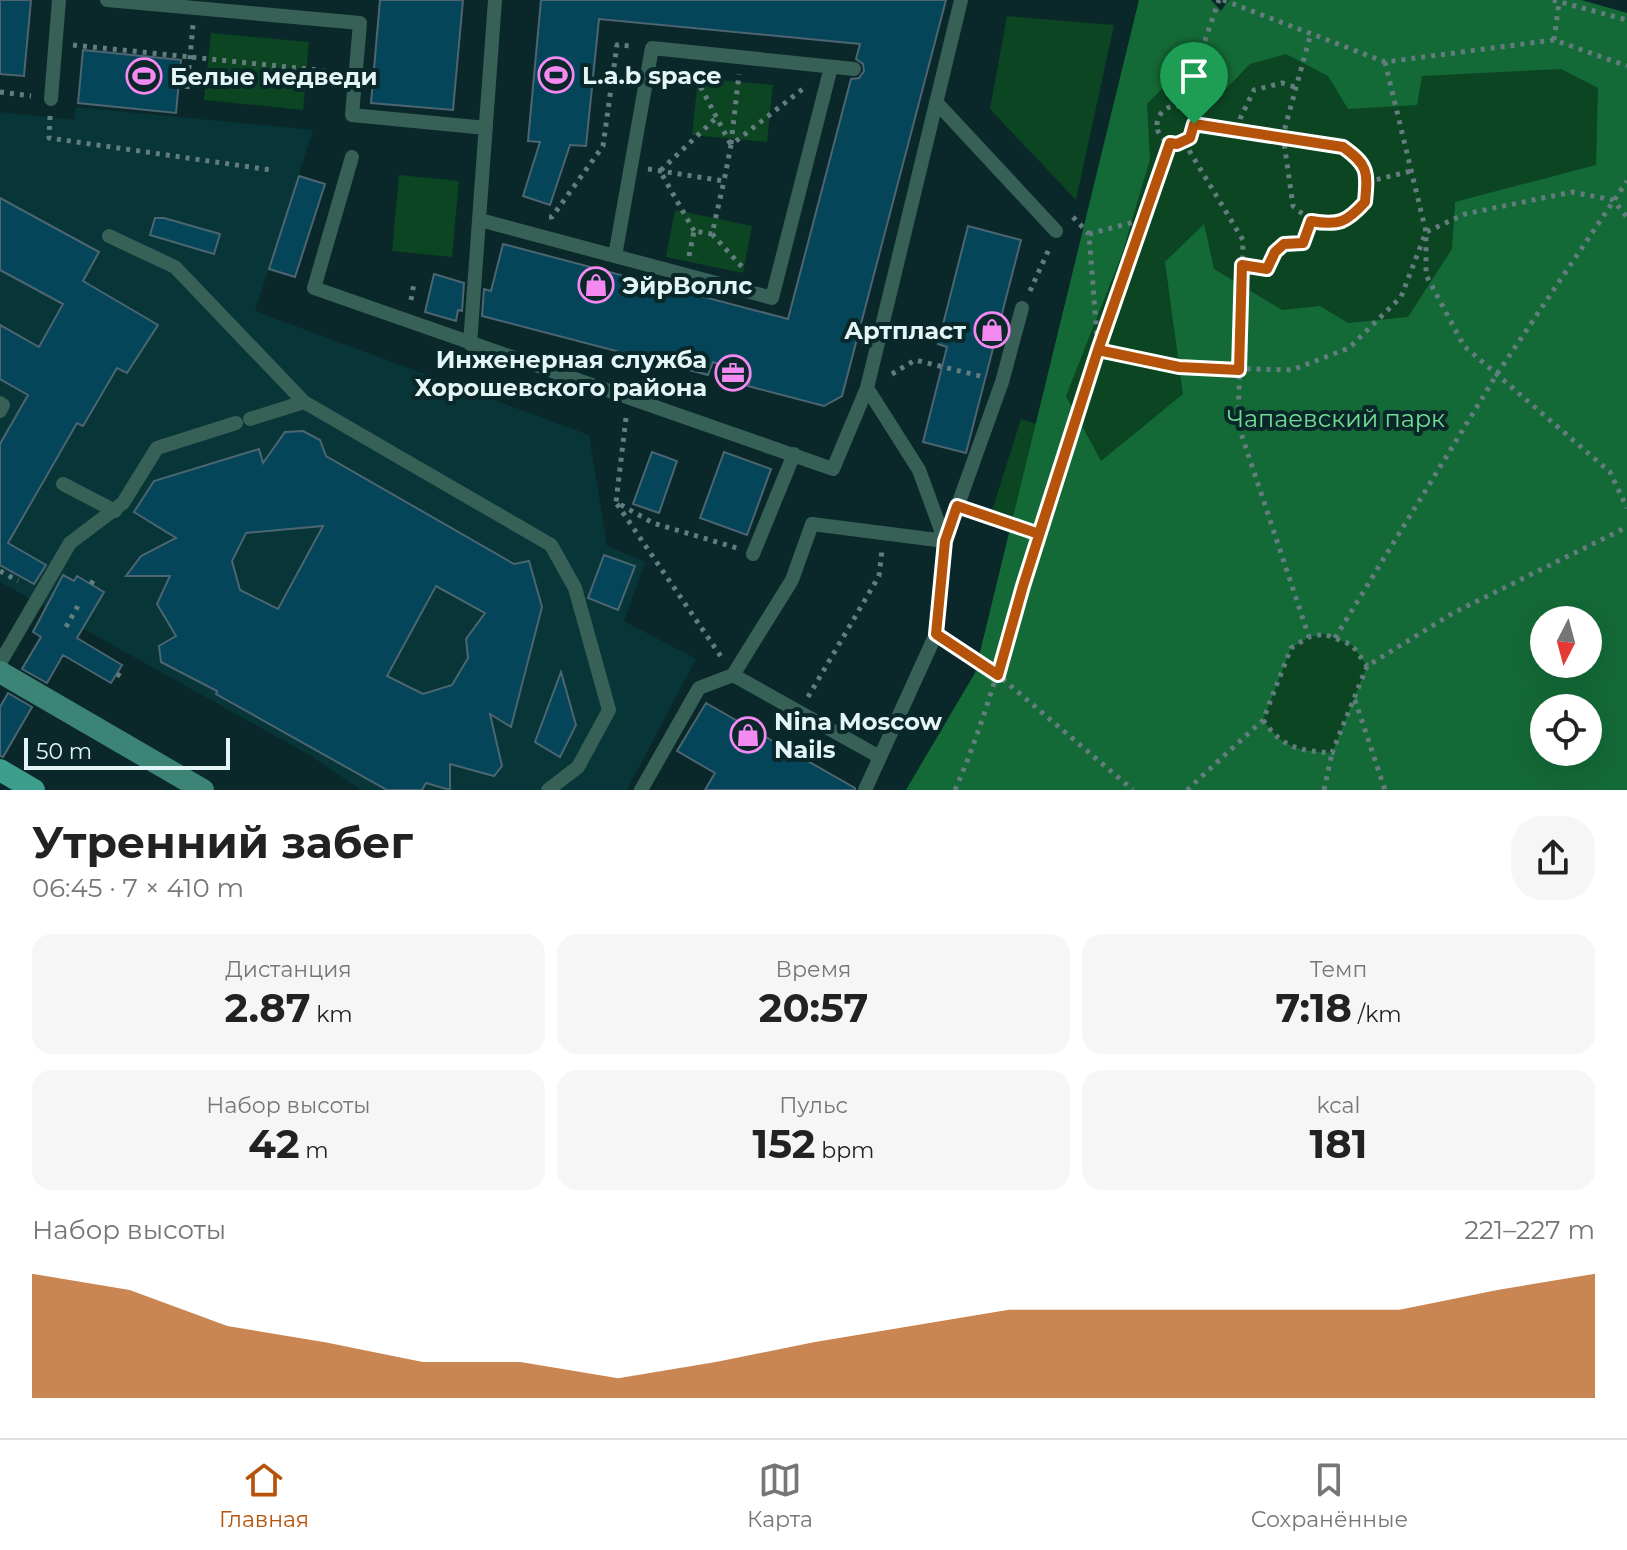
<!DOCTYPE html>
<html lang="ru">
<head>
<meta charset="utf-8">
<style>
  :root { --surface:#fff; --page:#f6f6f6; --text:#222; --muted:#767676; --line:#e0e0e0; --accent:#b45309 }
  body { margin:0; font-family:Montserrat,sans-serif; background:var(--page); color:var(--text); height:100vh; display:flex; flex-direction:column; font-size:30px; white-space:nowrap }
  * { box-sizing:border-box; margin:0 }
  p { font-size:26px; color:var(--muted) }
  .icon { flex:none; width:44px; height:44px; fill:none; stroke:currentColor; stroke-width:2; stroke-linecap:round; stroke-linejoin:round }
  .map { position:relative; height:790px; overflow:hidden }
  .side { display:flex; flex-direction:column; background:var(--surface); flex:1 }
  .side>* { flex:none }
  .needle { width:52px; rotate:186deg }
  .tools { position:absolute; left:1530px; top:606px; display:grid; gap:16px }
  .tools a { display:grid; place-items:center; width:72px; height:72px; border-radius:50%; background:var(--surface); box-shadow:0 8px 32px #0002; font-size:40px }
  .scale { position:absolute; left:24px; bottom:20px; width:206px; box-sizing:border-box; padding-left:8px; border:4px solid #e4f5f6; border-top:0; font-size:22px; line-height:28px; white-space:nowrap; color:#e4f5f6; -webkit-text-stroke:6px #0a282a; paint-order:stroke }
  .pin { position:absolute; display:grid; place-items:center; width:68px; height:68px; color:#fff; margin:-82px -34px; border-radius:50% 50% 50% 0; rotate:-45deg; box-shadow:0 0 8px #0007 }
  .pin .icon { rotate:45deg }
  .round { display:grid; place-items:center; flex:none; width:84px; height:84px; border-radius:32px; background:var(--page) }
  .overview { display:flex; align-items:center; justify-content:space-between; height:136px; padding:0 32px }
  h1 { font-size:44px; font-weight:700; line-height:60px }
  .metrics { display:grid; grid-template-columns:repeat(3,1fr); gap:12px; height:136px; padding:8px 32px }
  .metrics div { display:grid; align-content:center; border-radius:20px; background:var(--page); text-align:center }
  .metrics b { font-size:40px; font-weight:700 }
  .metrics small { font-size:22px; font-weight:400 }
  .metrics p { font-size:22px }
  .chart { height:224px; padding:16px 32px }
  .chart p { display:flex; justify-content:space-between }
  .chart svg { width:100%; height:144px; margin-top:8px; fill:var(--accent); opacity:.7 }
  .menu { display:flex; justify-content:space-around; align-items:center; height:112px; border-top:2px solid var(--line); background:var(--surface); font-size:22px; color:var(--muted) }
  .menu a { display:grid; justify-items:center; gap:4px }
  .menu .on { color:var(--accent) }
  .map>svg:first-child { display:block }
  .built { fill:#083538 }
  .green { fill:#0b4522; fill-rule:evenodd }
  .forest { fill:#146a37; fill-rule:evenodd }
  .building { fill:#05455a; stroke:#4c6571; stroke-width:2; fill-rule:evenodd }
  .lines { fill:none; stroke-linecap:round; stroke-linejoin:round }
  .path { stroke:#637c7e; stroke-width:5; stroke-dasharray:4 6; stroke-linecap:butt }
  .service { stroke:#376157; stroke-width:14 }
  .secondary { stroke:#3c8475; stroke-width:22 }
  .primary { stroke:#3d9f8b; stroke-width:22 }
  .route-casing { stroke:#fff; stroke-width:16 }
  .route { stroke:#b45309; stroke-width:10 }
  .labels { text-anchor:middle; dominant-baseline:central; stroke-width:8; stroke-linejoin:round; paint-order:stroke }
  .poi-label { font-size:24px; font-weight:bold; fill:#e4f5f6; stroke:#0a282a; text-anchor:start }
  .park-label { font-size:24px; fill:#73dc93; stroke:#0a282a }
</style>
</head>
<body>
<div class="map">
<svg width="1627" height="790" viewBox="0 0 1627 790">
  <rect width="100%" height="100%" fill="#0a282a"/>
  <path class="built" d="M 76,107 L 313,130 L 255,311 L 589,435 L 607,546 L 645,562 L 624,621 L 696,659 L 627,790 L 361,790 L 311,756 L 0,582 L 0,112 L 74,120 Z"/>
  <path class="green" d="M 1139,0 L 1211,0 L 1221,11 L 1229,0 L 1581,0 L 1627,13 L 1627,790 L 906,790 L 975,673 L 1012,520 L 991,514 L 1021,419 L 1036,424 ZM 1544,620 L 1588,620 L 1588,664 L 1544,664 ZM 1544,708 L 1588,708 L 1588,752 L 1544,752 Z
    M 1007,16 L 1114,25 L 1076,200 L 990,109 Z
    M 211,33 L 309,42 L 303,110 L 204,100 Z
    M 698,78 L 773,85 L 767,142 L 692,135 Z
    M 399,175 L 459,181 L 452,257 L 392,251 Z
    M 675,210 L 752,226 L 743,273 L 666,257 Z"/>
  <path class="forest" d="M 1139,0 L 1211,0 L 1221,11 L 1229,0 L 1581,0 L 1627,13 L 1627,790 L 906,790 L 975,673 ZM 1286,54 L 1328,76 L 1348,109 L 1417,105 L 1422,76 L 1561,69 L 1598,88 L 1596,165 L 1455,202 L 1452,249 L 1408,317 L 1348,323 L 1320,306 L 1282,310 L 1214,269 L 1204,224 L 1165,262 L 1183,394 L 1101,461 L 1066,396 L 1122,254 L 1150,159 L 1147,104 L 1179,71 L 1221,94 L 1250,64 ZM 1544,620 L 1588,620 L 1588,664 L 1544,664 ZM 1324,634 L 1352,645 L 1367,666 L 1332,753 C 1299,750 1283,749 1263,720 L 1291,648 L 1309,637 ZM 1544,708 L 1588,708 L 1588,752 L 1544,752 Z"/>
  <path class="building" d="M 0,0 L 31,0 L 24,76 L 0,74 Z
    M 380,0 L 463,0 L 453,110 L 371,103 Z
    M 541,0 L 946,0 L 842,396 L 824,406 L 748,386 L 751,376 L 713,362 L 708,375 L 482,316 L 484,289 L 491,291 L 503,244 L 788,319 L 851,79 L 859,78 L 864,71 L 863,64 L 856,59 L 860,44 L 599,19 L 586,146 L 570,145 L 550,205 L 523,196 L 540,142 L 528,141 Z
    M 83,50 L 181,60 L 176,113 L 78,103 Z
    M 299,176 L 325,184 L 295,277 L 269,269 Z
    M 0,198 L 99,252 L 83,281 L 158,325 L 127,373 L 117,368 L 83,426 L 77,423 L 8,543 L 46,565 L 34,584 L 0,565 L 0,444 L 28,395 L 0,379 L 0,325 L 39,347 L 63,304 L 0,270 Z
    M 155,218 L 164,218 L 220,234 L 214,254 L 150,235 Z
    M 968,226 L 1021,240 L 966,453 L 923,442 L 947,347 L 938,344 Z
    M 434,274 L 464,283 L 462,311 L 458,310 L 456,321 L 425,312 Z
    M 303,431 L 320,440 L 326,456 L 514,564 L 529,561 L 542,607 L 511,727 L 490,714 L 502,766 L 494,776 L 450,764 L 450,790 L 426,783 L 422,790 L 387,790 L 216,694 L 217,691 L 161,662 L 159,646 L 176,636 L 157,604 L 170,576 L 126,576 L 141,556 L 176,538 L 134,512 L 154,481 L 259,449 L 263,463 L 285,432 ZM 323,526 L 278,609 L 240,590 L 232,561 L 246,533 ZM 436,586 L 485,613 L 466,639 L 468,658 L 452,685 L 423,694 L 387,676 Z
    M 652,452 L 677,461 L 659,513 L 633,504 Z
    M 724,452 L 771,469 L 747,535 L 700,518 Z
    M 604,555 L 635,566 L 618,610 L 588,598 Z
    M 63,575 L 74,581 L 77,576 L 104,592 L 77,638 L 122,665 L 111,683 L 63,655 L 47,683 L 22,669 L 41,637 L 33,632 Z
    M 561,672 L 576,725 L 560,757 L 535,742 Z
    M 8,693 L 32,707 L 3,757 L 0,756 L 0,707 Z
    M 706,703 L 855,788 L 855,790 L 705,790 L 715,773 L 677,751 Z"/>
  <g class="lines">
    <path class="path" d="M 1223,0 L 1385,62 L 1554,40 L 1627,66
      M 1553,0 L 1627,20
      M 1554,40 L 1559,2
      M 73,45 L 337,72
      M 1385,62 L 1426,232 L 1426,275 L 1464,346 L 1610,472 L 1627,508
      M 688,72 L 696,78 L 731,145
      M 187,89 L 193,25
      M 0,92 L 31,96
      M1157 125a19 19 0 1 1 38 0a19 19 0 1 1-38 0Z
      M 1182,107 L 1219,0
      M 50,116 L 49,138 L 271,170
      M 1194,124 L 1283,135 L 1343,147 L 1361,160 L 1366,168 L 1365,202 L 1350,218 L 1330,224 L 1311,221 L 1293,206 L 1283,135 L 1311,33
      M 1239,129 L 1240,119 L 1254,90 L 1282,83 L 1295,87
      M 1184,142 L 1243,240 L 1238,424 L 1309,637
      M 731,144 L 739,74
      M 648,169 L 724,181 L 731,145 L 804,88
      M 1367,182 L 1411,171
      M 549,217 L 552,217 L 603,146 L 617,45 L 634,46
      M 1073,217 L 1089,234 L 1098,350 L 1179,367 L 1292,370 L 1349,348 L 1401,297 L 1426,232 L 1465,214 L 1572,192 L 1613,200 L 1627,217
      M 694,231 L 660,171 L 717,117
      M 712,234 L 744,269
      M 1089,234 L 1145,219
      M 689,256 L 694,231 L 712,234 L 724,181
      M 1242,265 L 1267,269 L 1275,252 L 1284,244 L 1303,243 L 1311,221
      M 1030,291 L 1049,249
      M 411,300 L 414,283
      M 892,374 L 915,360 L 984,377
      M 626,418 L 616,502 L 653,523 L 737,548
      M 617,504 L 722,658
      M 976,513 L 1039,534
      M 0,571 L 18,581
      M 91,584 L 96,576
      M 66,627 L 79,604
      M 1335,638 L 1497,374 L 1627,181
      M 953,645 L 998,675 L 1133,790
      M 117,674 L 125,679
      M 808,697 L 879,576 L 882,550
      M 1355,700 L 1385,790
      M 1263,720 C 1283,749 1299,750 1332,753 L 1367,666 L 1453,613 L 1627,527
      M 955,790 C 991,708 1011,621 1039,536 C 1081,404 1127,275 1170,143
      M 1187,790 L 1263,720 L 1291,648 L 1309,637 L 1324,634 L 1352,645 L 1367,666
      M 1324,790 L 1332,753"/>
    <path class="service" d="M 107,0 L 360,23 L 352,115 L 486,128
      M 51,99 L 59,0
      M 936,102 L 1056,231
      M 352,157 L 314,288 L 833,469 L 867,388 L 961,0
      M 480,220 L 772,298 L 831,67
      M 109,236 L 175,267 L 304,402
      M 615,256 L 652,48 L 854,69
      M 470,344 L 495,0
      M 0,403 L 3,405 L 0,411
      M 250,419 L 304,402 L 551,545 L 575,588 L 609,710 L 578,767 L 548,790
      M 63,484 L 115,511
      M 753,554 L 794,454
      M 0,663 L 70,543 L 123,503 L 157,448 L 236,423
      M 878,756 L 733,675 L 792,580 L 812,524 L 945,541 L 1002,382 L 1022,308
      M 641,790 L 699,688 L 733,675
      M 865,790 L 936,634 L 945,541 L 919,470 L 867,388"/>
    <path class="secondary" d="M 0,672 L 203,790"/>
    <path class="primary" d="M 0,770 L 34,790"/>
  </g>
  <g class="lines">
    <defs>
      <path id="route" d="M 1194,124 L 1190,138 L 1177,144 L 1170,143 L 1098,350 L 1039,534 L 957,506 L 945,541 L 936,634 L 998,675 L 1023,586 L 1098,350 L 1179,367 L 1239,370 L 1242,265 L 1267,269 L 1275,252 L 1284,244 L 1303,243 L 1311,221 C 1339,226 1347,222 1365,202 C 1368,171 1368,165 1343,147 L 1194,124"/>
    </defs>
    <use href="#route" class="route-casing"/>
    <use href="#route" class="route"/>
  </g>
  <defs>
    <symbol id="stadium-ring" viewBox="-11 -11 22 22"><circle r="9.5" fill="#0a282a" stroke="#f389f1" stroke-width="1.5"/><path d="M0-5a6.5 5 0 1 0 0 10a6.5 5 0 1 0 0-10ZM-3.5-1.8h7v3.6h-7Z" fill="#f389f1"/></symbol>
    <symbol id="shop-ring" viewBox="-11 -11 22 22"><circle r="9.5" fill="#0a282a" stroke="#f389f1" stroke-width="1.5"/><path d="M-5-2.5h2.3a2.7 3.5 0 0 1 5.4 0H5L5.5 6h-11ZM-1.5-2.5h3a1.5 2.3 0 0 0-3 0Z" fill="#f389f1"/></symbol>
    <symbol id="office-ring" viewBox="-11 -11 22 22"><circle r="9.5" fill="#0a282a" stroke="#f389f1" stroke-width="1.5"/><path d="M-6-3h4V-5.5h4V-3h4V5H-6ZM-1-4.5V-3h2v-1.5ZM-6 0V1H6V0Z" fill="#f389f1"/></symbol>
  </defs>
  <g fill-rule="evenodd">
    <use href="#stadium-ring" x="536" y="55" width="40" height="40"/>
    <use href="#stadium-ring" x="124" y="56" width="40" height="40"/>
    <use href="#shop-ring" x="576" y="265" width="40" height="40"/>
    <use href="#shop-ring" x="972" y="310" width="40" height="40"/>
    <use href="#office-ring" x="713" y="353" width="40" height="40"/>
    <use href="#shop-ring" x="728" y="715" width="40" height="40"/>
  </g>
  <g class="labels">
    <g class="poi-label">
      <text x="582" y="75">L.a.b space</text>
      <text x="170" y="76">Белые медведи</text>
      <text x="622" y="285">ЭйрВоллс</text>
      <text x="966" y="330" text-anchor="end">Артпласт</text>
      <text x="707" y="359" text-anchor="end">Инженерная служба<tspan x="707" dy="28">Хорошевского района</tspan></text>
      <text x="774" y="721">Nina Moscow<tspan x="774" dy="28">Nails</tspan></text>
    </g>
    <g class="park-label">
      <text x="1336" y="418">Чапаевский парк</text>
    </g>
  </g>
</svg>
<div class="tools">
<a><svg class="needle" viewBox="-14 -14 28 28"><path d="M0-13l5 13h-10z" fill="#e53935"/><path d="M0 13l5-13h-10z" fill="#767676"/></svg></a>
<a><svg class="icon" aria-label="locate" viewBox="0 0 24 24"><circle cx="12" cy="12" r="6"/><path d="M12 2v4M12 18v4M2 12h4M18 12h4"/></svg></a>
</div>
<div class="scale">50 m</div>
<div class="pin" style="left:1194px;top:124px;background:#1e9e55"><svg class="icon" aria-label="arrive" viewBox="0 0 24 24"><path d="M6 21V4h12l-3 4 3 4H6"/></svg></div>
</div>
<section class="side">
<div class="overview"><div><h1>Утренний забег</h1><p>06:45 · 7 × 410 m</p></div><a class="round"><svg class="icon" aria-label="share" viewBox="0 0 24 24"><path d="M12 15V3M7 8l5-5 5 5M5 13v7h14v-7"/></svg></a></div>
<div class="metrics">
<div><p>Дистанция</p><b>2.87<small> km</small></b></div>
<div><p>Время</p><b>20:57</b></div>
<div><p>Темп</p><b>7:18<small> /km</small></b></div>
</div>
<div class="metrics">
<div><p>Набор высоты</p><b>42<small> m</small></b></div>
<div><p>Пульс</p><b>152<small> bpm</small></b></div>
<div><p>kcal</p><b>181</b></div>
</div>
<div class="chart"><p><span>Набор высоты</span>221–227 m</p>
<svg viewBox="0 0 160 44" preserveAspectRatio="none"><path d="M0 44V6L10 11L20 22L30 27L40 33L50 33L60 38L70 33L80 27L90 22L100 17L110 17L120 17L130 17L140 17L150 11L160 6V44z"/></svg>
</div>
</section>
<nav class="menu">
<a class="on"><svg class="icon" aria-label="home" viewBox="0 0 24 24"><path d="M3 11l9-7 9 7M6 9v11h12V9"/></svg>Главная</a>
<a><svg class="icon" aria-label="map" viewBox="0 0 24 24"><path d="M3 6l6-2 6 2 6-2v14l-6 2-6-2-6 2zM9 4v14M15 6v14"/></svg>Карта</a>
<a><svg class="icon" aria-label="saved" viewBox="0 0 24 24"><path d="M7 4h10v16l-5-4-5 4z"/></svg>Сохранённые</a>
</nav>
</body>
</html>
